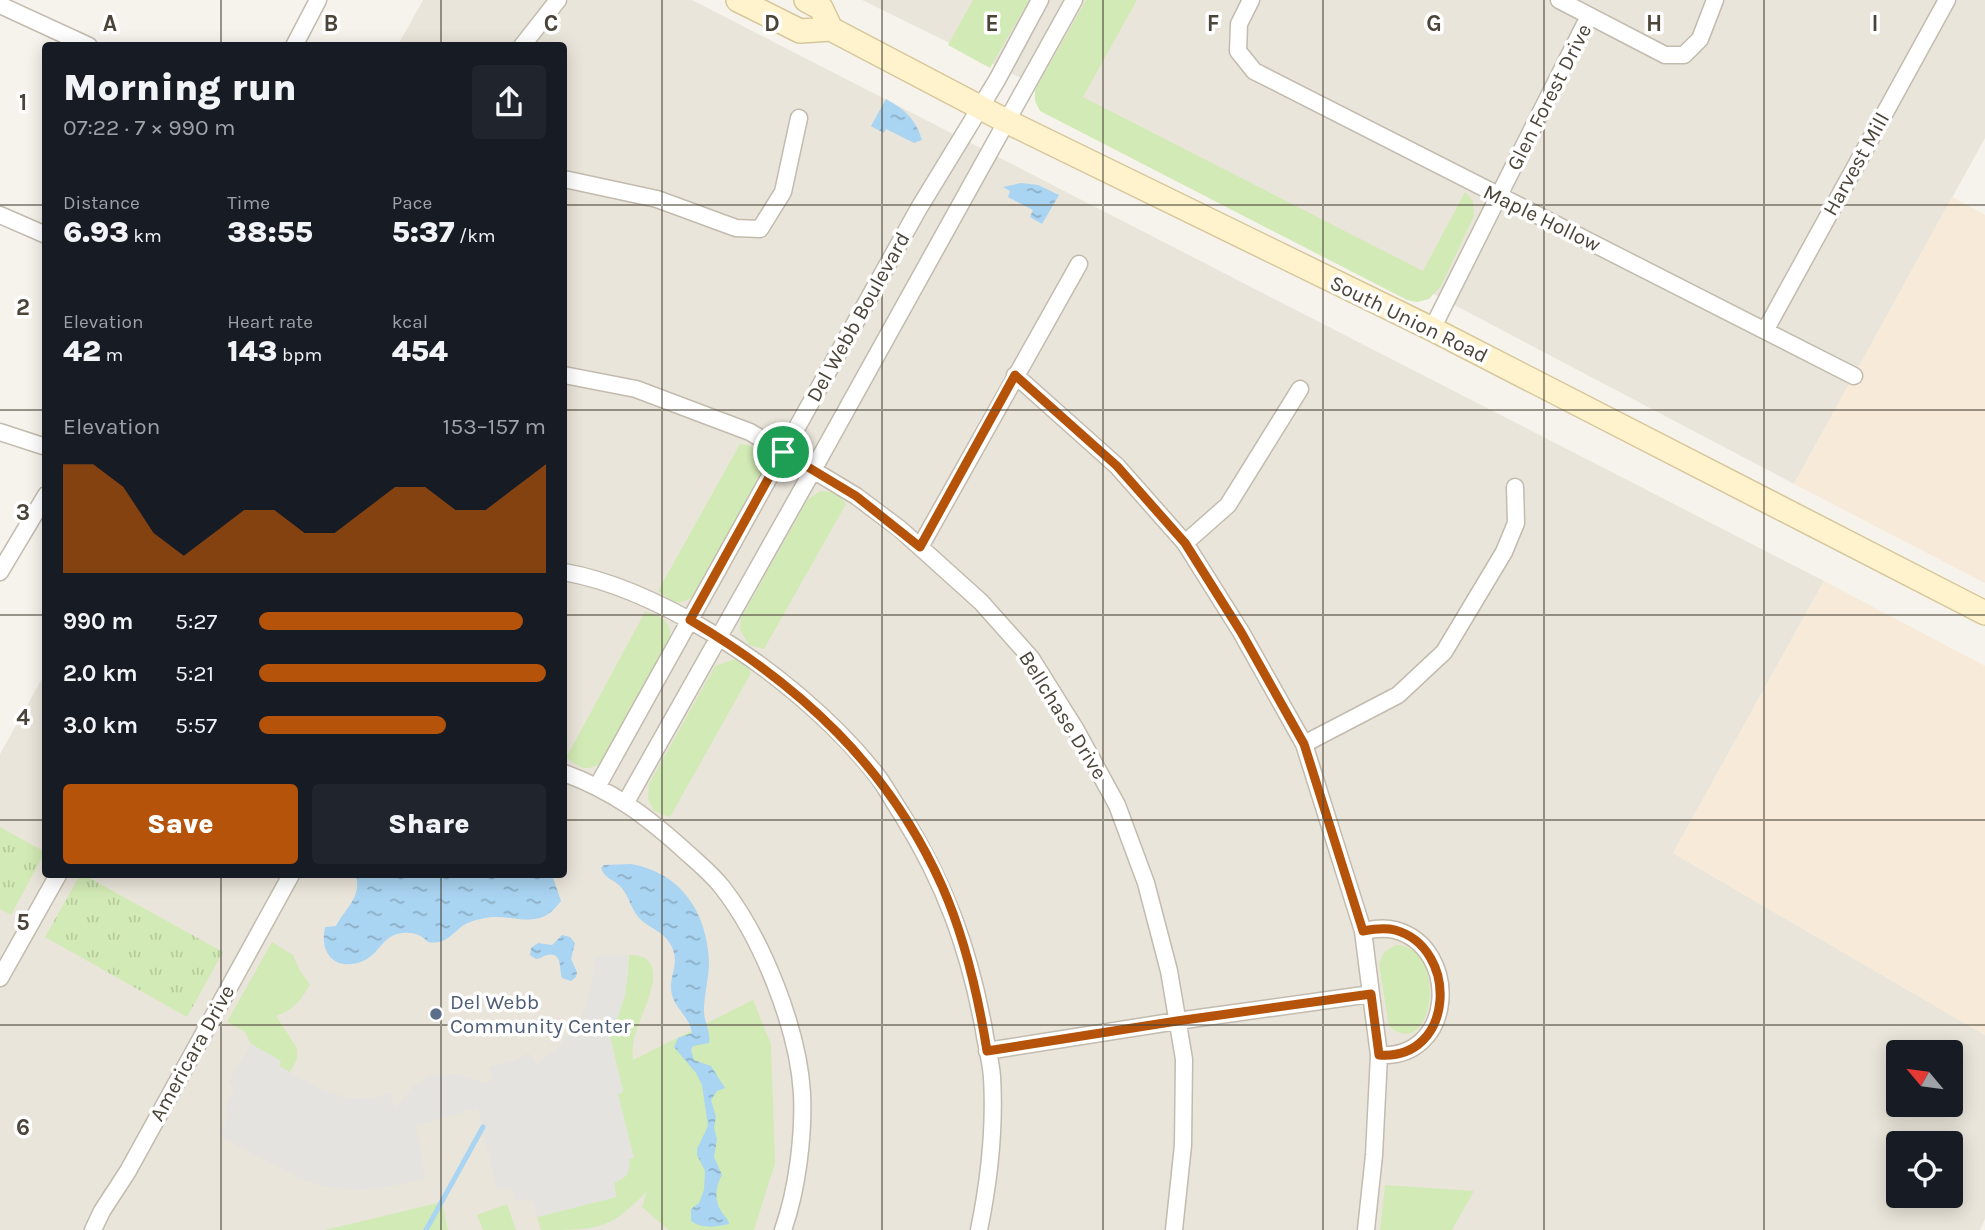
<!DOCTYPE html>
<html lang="en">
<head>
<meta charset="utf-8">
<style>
  :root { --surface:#171b24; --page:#20242c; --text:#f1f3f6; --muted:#9ea1a6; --accent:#b45309 }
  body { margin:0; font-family:Karla,sans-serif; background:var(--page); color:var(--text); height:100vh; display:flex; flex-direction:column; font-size:26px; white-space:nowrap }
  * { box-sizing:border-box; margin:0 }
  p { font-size:23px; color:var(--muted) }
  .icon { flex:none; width:38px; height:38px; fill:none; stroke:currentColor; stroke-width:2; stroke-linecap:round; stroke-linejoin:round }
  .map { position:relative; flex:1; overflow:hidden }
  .side { position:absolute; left:42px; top:42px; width:525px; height:836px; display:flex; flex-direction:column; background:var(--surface); border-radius:7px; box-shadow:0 4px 18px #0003 }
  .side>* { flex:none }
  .needle { width:46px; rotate:299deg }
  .fabs { position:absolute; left:1886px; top:1040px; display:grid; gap:14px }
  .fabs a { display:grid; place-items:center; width:77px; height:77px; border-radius:7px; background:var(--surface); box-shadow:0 4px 18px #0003; font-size:35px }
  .pin { position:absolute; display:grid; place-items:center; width:60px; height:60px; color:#fff; margin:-30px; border:4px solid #fff; border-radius:50%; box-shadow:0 2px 7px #0007 }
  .round { display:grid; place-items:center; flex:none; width:74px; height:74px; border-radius:7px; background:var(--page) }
  .headline { display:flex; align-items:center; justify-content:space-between; height:119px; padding:0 21px }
  h1 { font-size:38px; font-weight:800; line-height:52px }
  .figures { display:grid; grid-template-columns:repeat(3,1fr); gap:10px; height:119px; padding:7px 21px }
  .figures div { display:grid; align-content:center }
  .figures b { font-size:30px; font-weight:800 }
  .figures small { font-size:19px; font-weight:400 }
  .figures p { font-size:19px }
  .chart { height:196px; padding:14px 21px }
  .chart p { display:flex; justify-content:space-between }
  .chart svg { width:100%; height:126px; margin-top:7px; fill:var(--accent); opacity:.7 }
  .button { display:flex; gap:14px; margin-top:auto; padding:14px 21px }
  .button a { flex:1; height:80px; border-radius:7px; background:var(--accent); color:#fff; font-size:28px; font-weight:800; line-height:80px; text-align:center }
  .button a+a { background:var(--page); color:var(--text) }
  ul { padding:0 21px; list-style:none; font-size:23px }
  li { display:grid; grid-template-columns:112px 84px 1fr; align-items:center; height:52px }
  li i { height:18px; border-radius:9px; background:var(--accent) }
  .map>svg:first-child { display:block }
  .residential { fill:#eae5da; fill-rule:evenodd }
  .commercial { fill:#f7ead8 }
  .green { fill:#d2eab5 }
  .park { fill:url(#park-tufts) }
  .parking { fill:#e5e3e0 }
  .water { fill:url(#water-ripples) }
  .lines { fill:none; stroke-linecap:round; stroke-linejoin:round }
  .stream { stroke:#a9d4f2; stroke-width:5 }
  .street-casing { stroke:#c2bbae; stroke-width:19 }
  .secondary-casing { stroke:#d6c79b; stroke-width:26 }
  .street { stroke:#fff; stroke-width:16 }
  .secondary { stroke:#fff3cd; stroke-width:23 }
  .route-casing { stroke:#fff; stroke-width:14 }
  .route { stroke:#b45309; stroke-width:9 }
  .grid { fill:none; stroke:#4b4439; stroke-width:2; stroke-opacity:0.55 }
  .service-dot { fill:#5c6f8a; stroke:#fff; stroke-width:2.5 }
  .labels { text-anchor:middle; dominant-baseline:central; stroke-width:7; stroke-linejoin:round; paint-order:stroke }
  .street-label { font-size:21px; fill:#4b4439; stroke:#fff }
  .service-label { font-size:21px; fill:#4e5e75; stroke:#fff; text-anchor:start }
  .grid-label { font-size:23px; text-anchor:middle; font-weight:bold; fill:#4b4439; stroke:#fff; stroke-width:7; stroke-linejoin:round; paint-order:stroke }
</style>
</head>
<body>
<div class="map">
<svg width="1985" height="1230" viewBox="0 0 1985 1230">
  <defs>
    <pattern id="park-tufts" width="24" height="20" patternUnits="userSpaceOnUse" patternTransform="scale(1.75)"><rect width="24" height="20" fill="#d2eab5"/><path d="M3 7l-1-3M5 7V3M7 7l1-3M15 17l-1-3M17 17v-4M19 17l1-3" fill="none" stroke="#b6ca9c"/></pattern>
    <pattern id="water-ripples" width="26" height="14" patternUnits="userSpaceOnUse" patternTransform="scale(1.75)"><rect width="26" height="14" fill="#a9d4f2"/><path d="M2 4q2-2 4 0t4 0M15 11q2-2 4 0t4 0" fill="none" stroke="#8caec5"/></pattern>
  </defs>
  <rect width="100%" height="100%" fill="#f6f3ec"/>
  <path class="residential" d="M 423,0 L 692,0 L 1824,581 L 1673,853 L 1985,1035 L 1985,1219 L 1980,1230 L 0,1230 L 0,754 L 45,673 L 46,875 L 564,875 L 564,46 L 398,45 ZM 1899,1052 L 1951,1052 L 1951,1104 L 1899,1104 ZM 1899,1143 L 1951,1143 L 1951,1195 L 1899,1195 Z
    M 862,0 L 1985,0 L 1985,138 L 1794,484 L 1056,95 Z"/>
  <path class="commercial" d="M 1952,197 L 1985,215 L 1985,583 L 1794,484 Z
    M 1824,581 L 1985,666 L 1985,1035 L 1673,853 Z"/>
  <path class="green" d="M 973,0 L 1029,0 L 990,68 L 948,45 Z
    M 1086,0 L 1137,0 L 1083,97 L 1423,271 L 1465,192 L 1473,201 L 1474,216 L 1441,286 L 1429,299 L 1417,302 L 1407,300 L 1040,111 L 1035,101 L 1035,90 Z
    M 740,444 C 756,444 763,455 764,470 L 695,595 C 676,609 673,600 658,591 Z
    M 821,491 L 837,493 L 846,504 L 764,649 L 749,645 L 740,630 L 741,618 L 808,499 Z
    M 645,612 C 663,615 674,624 669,643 L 602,762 C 584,774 580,766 566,758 Z
    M 735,659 L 745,663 L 751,673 L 670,817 L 654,811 L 648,798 L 649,784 L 715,666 Z
    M 272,942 L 293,955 L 300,971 L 310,984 C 301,1001 294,1009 276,1016 L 297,1048 L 297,1059 L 290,1072 L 279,1066 L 281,1061 L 251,1044 L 245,1032 L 227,1022 Z
    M 1396,945 C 1450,946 1433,1065 1389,1026 L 1379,964 L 1384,952 Z
    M 629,955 C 676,954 641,1012 636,1032 C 633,1041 632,1051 633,1060 L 753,1000 L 771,1044 L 775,1163 L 754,1230 L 669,1230 L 642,1207 L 647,1191 C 610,1230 598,1230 541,1230 L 537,1217 L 616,1197 L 614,1183 L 626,1176 L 618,1093 L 623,1091 L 609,1033 C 624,1008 628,983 629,955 Z
    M 1385,1185 L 1474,1191 L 1452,1230 L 1380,1230 Z
    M 442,1202 L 448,1230 L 325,1230 Z
    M 507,1204 L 516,1230 L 483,1230 L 477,1215 Z"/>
  <path class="park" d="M 0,827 L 45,852 L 11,915 L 0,909 Z
    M 80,875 L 84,875 L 223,952 L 187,1017 L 45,937 Z"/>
  <path class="parking" d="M 629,955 L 625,996 L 616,1022 L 609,1033 L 623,1092 L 618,1094 L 634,1158 L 629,1159 L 630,1166 L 626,1176 L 614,1183 L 616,1197 L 537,1217 L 533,1201 L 515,1200 L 511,1187 L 497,1190 L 478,1108 L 416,1125 L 425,1179 L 382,1188 L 352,1190 L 325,1186 L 300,1179 L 219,1136 L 227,1119 L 225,1106 L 234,1089 L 229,1081 L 251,1044 L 281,1061 L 279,1066 L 325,1091 L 354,1099 L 369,1098 L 390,1093 L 394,1106 L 398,1105 L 412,1087 L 429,1076 L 455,1074 L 484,1083 L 493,1080 L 490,1067 L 513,1061 L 529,1053 L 536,1064 L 539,1063 L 559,1046 L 580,1019 L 591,989 L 595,957 Z"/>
  <path class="water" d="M 886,99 C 904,109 916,119 922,140 L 914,143 L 886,129 L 884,133 L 871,126 Z
    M 1021,183 L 1038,185 L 1059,195 L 1042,224 L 1030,217 L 1033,210 L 1008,197 L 1010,191 L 1003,187 Z
    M 631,864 C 682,873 707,913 709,962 C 709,978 704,995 704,1011 C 704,1022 711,1032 709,1043 L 693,1046 L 691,1050 L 694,1060 L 711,1066 L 725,1088 L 717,1091 L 711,1100 L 716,1117 L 714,1128 L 717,1139 L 714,1157 L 722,1175 C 716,1185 714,1199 720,1209 C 723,1216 728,1217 729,1224 C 716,1227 702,1229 691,1221 L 691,1209 L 699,1203 L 704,1190 L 705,1171 L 697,1155 L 697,1149 L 708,1126 L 702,1085 L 696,1073 L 674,1047 L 678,1038 L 692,1033 C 690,1018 676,1009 672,995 C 667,975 683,963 669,942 C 662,931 649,928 640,919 C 631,910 629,895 620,886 C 613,879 605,879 601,868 L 604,865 Z
    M 356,875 L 552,875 L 561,901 C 537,935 511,910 481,919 C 474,920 466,923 461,927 C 450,936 444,945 428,942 C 420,933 409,931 397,934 C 382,938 378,955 363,961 C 336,972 319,954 325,927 L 336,926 C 345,908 362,898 356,875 Z
    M 562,935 L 570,937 L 575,943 L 571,959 L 577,972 L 576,977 L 571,981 L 562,978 C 559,970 563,951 547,955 C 543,956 540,959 536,959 L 530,955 L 531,948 L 538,943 L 552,945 Z"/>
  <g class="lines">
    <path class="stream" d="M 426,1230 L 483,1127"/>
    <defs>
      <path id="street" d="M 1251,0 L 1239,24 L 1238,51 L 1254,71 L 1854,376
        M 1559,0 L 1665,55 L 1684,55 L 1700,39 L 1715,0
        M 0,5 L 89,46
        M 294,46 L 318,0
        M 522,46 L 558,0
        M 564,179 L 657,199 L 736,228 L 760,229 L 783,192 L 799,118
        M 0,215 L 46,235
        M 1432,329 L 1589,16
        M 1766,329 L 1947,0
        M 564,375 L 636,389 L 750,432 L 856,496 L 900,529 L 981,602 L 1031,658 L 1076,730 L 1117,805 L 1146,883 L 1169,971 L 1184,1059 L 1183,1145 L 1174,1230
        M 1015,375 L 1117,466 L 1185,543 L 1241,632 L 1304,744 L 1363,931 L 1371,994 L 1379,1055 L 1374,1155 L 1366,1230
        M 0,432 L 46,447
        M 1185,543 L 1228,505 L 1300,389
        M 920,547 L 1079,264
        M 0,572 L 46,495
        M 564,572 C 615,581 665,605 710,632 C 768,666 833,720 875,773 C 885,785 892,800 901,813 C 945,883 969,949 984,1030 C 986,1045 991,1061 992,1077 C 995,1127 989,1181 979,1230
        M 1304,744 L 1398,695 L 1444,652 L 1504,552 L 1516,523 L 1515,487
        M 564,773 C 613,791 645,815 684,850 C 697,862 711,873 722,887 C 762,938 798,1028 802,1093 C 804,1135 797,1191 783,1230
        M 597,787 L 919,208 L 997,80 L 1040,0
        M 626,802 L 813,470 L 1074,0
        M 1363,931 C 1373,929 1384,927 1395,930 C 1461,948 1455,1060 1379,1055
        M 0,978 L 58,875
        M 987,1051 L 1177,1021 L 1371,994
        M 93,1230 L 102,1211 L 128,1171 L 291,875"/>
      <path id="secondary" d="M 738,0 L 800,31 L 831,29 L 1006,121 L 1432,329 L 1985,613
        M 806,0 L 821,8 L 831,29"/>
    </defs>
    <use href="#street" class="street-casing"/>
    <use href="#secondary" class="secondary-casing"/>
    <use href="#street" class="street"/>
    <use href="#secondary" class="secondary"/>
  </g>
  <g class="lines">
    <defs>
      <path id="route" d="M 1015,375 L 1117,466 L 1185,543 L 1241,632 L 1304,744 L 1363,931 C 1373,929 1384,927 1395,930 C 1460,948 1455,1061 1379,1055 L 1371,994 L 1177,1021 L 987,1051 C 978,995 965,938 942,886 C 889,767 800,685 690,620 L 783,452 L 856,496 L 920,547 Z"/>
    </defs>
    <use href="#route" class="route-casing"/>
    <use href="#route" class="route"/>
  </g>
  <path class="grid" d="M 221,0 L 221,46M 441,0 L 441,46M 662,0 L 662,1230M 882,0 L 882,1230M 1103,0 L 1103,1230M 1323,0 L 1323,1230M 1544,0 L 1544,1230M 1764,0 L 1764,1230M 0,205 L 46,205M 564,205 L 1985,205M 0,410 L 46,410M 564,410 L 1985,410M 0,615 L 46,615M 564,615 L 1985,615M 0,820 L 46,820M 564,820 L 1985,820M 221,875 L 221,1230M 441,875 L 441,1230M 0,1025 L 1985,1025"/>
  <circle class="service-dot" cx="436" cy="1014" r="7"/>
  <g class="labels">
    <g class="street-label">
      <text transform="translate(1549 97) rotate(-63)">Glen Forest Drive</text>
      <text transform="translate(1856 164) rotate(-61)">Harvest Mill</text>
      <text transform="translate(1542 218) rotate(26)">Maple Hollow</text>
      <text transform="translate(858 317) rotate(-61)">Del Webb Boulevard</text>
      <text transform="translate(1409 319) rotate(26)">South Union Road</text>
      <text transform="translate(1063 715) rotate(58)">Bellchase Drive</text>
      <text transform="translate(192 1053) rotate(-61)">Americara Drive</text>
    </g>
    <g class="service-label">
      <text x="450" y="1002">Del Webb<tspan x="450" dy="24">Community Center</tspan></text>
    </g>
  </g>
  <g class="grid-label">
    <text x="110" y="31">A</text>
    <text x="331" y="31">B</text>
    <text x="551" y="31">C</text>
    <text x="772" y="31">D</text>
    <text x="992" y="31">E</text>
    <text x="1213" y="31">F</text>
    <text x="1434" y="31">G</text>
    <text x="1654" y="31">H</text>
    <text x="1875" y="31">I</text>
    <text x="23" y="110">1</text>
    <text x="23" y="315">2</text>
    <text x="23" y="520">3</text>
    <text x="23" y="725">4</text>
    <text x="23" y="930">5</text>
    <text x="23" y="1135">6</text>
  </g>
</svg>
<div class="fabs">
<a><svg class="needle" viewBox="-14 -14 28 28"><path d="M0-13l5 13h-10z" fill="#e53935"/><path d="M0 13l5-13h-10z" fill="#9ea1a6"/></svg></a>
<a><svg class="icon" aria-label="locate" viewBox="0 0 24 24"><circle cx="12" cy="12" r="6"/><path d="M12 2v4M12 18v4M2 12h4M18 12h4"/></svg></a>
</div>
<div class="pin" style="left:783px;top:452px;background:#1e9e55"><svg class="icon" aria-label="arrive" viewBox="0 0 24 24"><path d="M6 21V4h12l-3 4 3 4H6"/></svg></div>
<section class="side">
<div class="headline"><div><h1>Morning run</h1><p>07:22 · 7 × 990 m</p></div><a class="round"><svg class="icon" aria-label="share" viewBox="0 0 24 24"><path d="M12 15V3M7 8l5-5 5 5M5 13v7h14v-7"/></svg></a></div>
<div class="figures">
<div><p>Distance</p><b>6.93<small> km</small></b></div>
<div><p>Time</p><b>38:55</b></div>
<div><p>Pace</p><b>5:37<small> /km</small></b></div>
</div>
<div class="figures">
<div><p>Elevation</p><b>42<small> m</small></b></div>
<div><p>Heart rate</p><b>143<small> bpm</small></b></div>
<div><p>kcal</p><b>454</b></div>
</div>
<div class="chart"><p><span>Elevation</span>153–157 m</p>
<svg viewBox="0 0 160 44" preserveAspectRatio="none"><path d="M0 44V6L10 6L20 14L30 30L40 38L50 30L60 22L70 22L80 30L90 30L100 22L110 14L120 14L130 22L140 22L150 14L160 6V44z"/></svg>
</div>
<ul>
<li><b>990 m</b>5:27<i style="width:92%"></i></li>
<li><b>2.0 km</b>5:21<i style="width:100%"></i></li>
<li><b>3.0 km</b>5:57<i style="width:65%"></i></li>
</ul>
<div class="button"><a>Save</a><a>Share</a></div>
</section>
</div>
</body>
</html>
